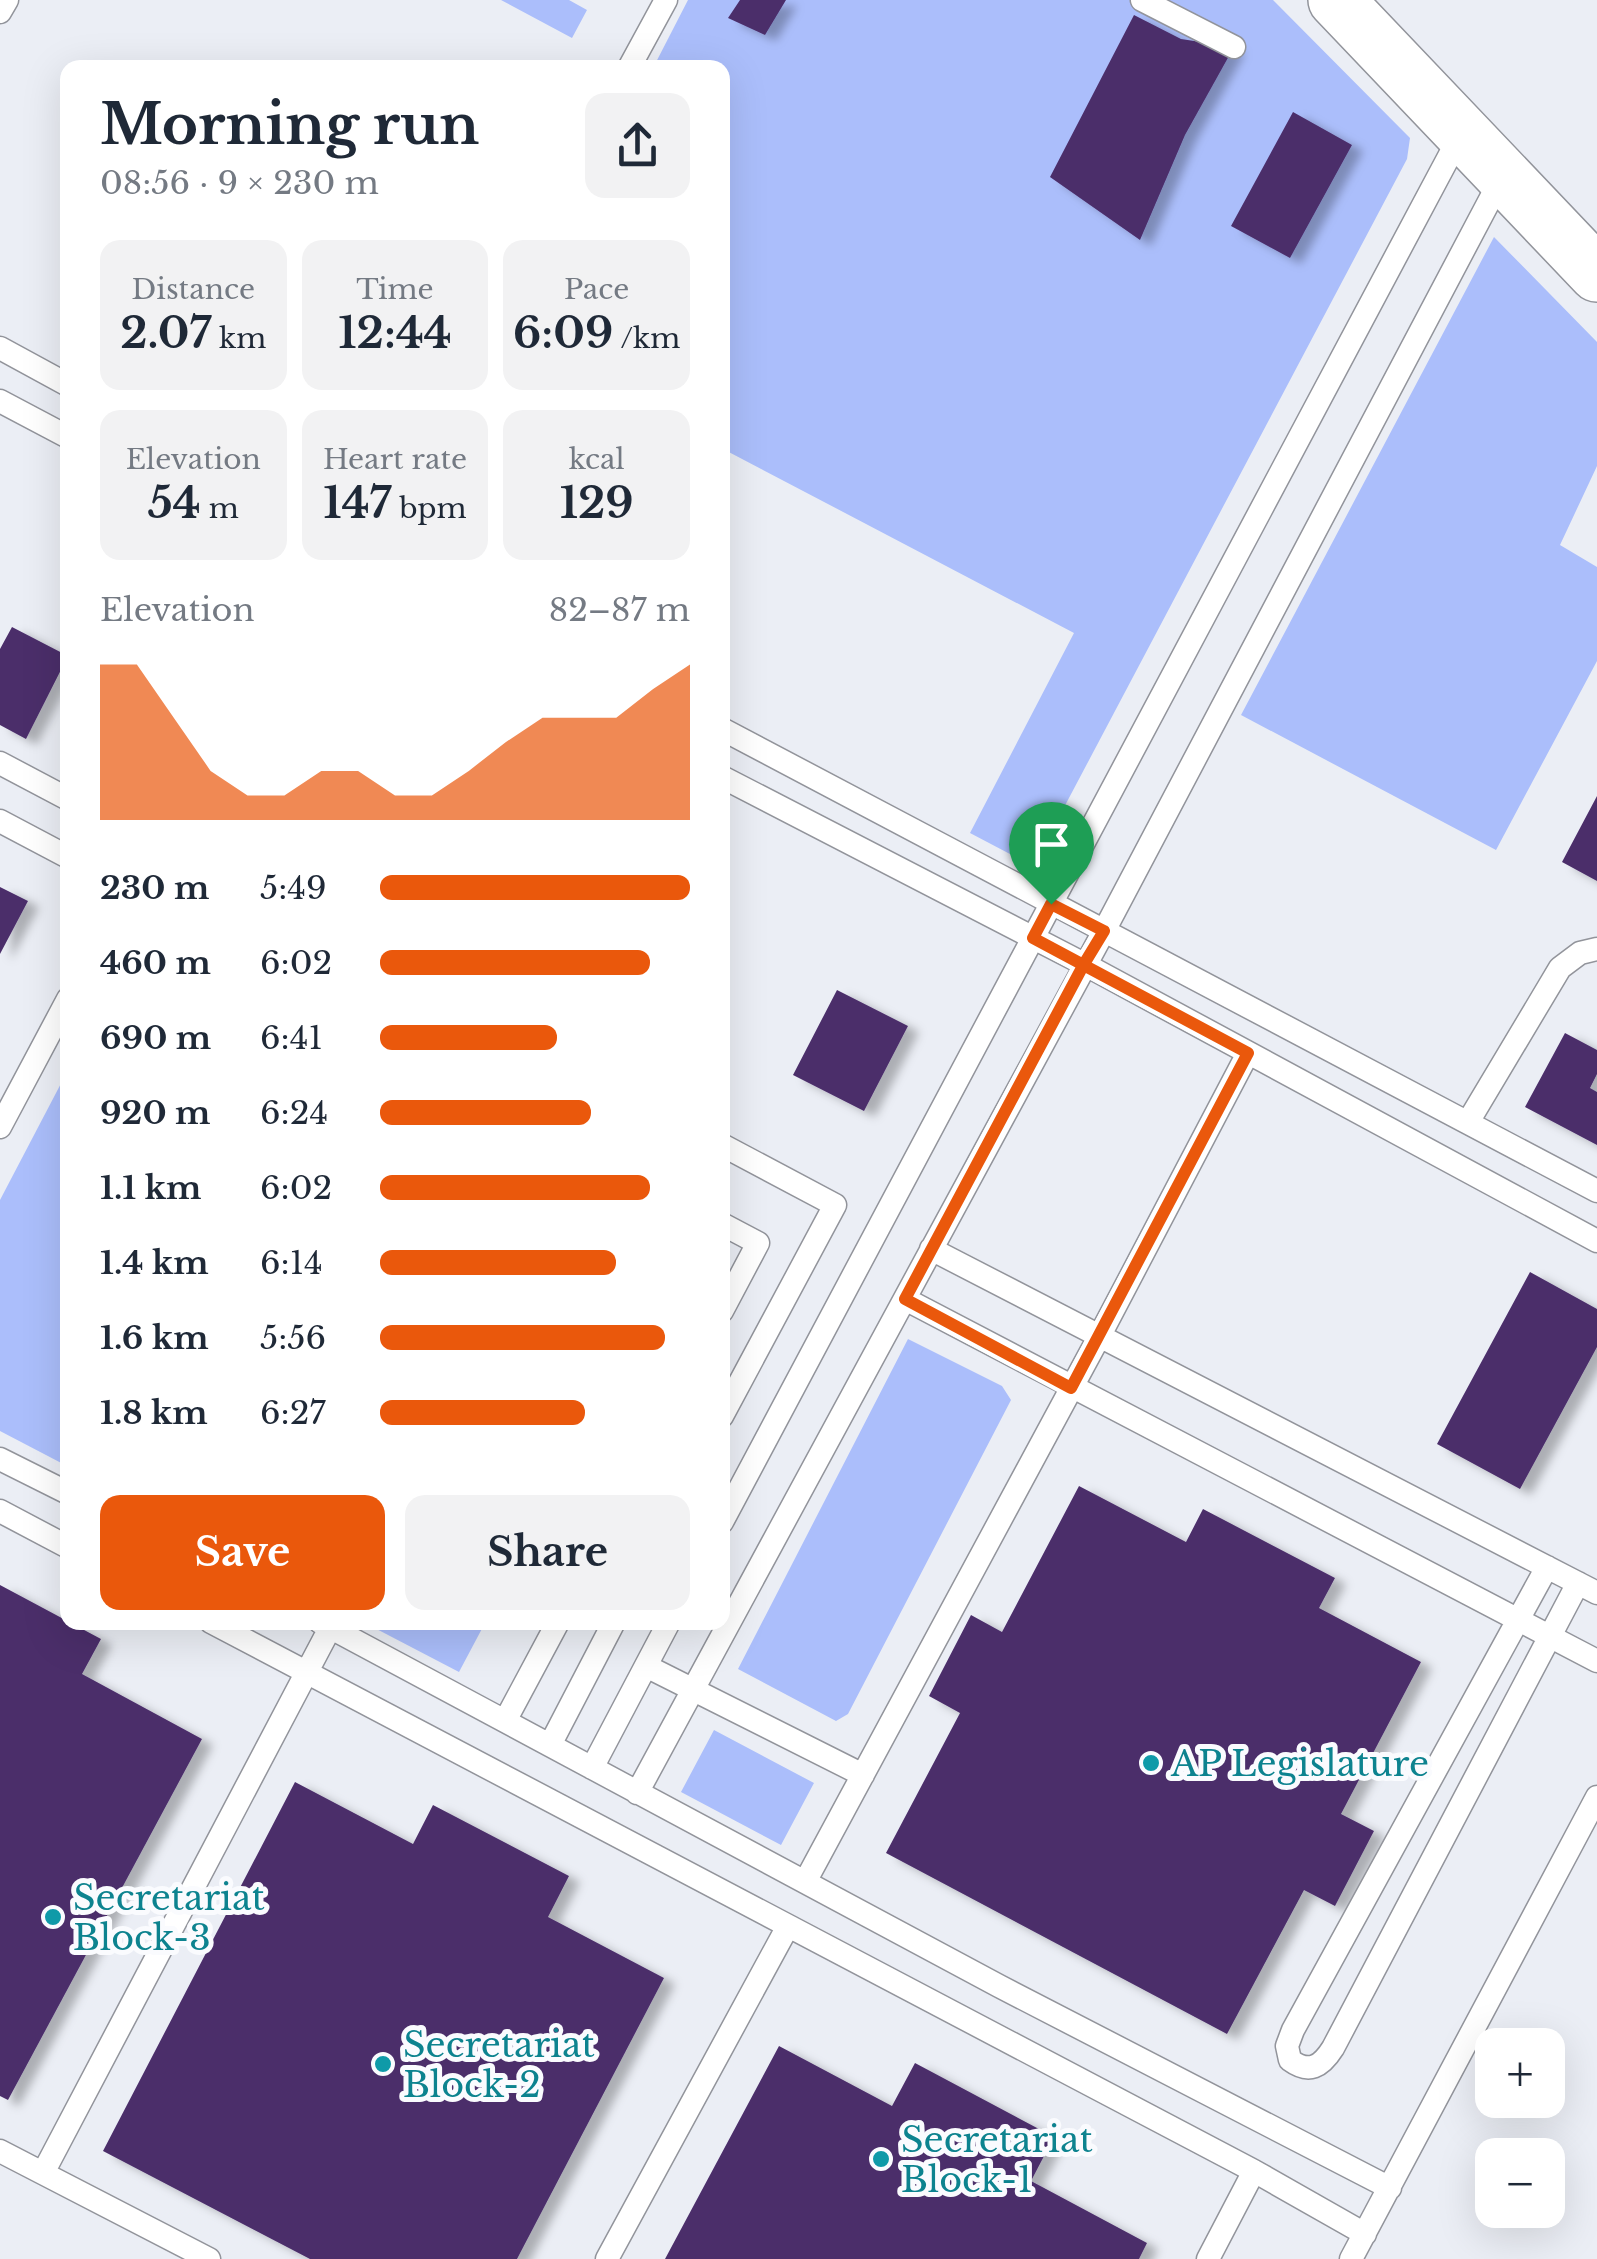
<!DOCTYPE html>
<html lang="en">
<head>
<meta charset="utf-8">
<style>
  :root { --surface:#fff; --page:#f2f2f3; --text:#1f2937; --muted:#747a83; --accent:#ea580c }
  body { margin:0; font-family:"Libre Baskerville",serif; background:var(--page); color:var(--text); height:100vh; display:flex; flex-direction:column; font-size:38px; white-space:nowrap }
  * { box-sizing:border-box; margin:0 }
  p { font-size:32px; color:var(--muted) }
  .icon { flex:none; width:55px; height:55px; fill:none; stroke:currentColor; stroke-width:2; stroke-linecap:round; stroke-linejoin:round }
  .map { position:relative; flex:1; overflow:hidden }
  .side { position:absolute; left:60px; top:60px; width:670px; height:1570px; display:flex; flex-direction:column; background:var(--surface); border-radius:20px; box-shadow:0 10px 40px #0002 }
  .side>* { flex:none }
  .buttons { position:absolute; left:1475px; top:2028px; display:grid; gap:20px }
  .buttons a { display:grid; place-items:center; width:90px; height:90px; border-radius:20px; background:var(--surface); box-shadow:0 10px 40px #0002; font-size:50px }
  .pin { position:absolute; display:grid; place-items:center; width:85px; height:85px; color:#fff; margin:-102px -42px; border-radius:50% 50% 50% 0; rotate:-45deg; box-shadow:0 0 10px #0007 }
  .pin .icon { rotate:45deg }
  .round { display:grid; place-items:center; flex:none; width:105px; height:105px; border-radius:20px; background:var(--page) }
  .overview { display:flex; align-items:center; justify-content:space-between; height:170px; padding:0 40px }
  h1 { font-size:55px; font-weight:800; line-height:75px }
  .metrics { display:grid; grid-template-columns:repeat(3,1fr); gap:15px; height:170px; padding:10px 40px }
  .metrics div { display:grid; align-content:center; border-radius:20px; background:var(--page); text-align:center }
  .metrics b { font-size:42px; font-weight:800 }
  .metrics small { font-size:28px; font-weight:400 }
  .metrics p { font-size:28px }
  .chart { height:280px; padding:20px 40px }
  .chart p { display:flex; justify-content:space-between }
  .chart svg { width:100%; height:180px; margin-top:10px; fill:var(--accent); opacity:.7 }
  .cta { display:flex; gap:20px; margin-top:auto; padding:20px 40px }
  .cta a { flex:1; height:115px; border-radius:20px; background:var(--accent); color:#fff; font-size:40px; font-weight:800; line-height:115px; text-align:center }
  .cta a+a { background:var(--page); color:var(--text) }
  ul { padding:0 40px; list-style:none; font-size:32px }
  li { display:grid; grid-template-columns:160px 120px 1fr; align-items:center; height:75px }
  li i { height:25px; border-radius:12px; background:var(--accent) }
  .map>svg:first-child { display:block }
  .green { fill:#abbefb }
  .building { fill:#4c2f6b; filter:url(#shadow) }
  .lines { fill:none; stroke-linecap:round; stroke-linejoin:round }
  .service-casing { stroke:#92949b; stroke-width:25 }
  .tertiary-casing { stroke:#92949b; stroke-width:58 }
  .service { stroke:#fff; stroke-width:22 }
  .tertiary { stroke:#fff; stroke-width:55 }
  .route-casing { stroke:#fff; stroke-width:20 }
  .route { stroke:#ea580c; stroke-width:12 }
  .culture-dot { fill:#0f9aa8; stroke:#fafbfe; stroke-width:4 }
  .labels { text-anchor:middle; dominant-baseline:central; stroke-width:10; stroke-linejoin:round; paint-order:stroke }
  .culture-label { font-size:35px; fill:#0d838f; stroke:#fafbfe; text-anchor:start }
</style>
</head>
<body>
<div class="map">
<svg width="1597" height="2259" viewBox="0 0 1597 2259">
  <defs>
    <filter id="shadow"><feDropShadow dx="11" dy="6" stdDeviation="5" flood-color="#0004"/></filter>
  </defs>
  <rect width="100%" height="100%" fill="#ebeef5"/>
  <path class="green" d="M 501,0 L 569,0 L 587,10 L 572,38 Z
    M 688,0 L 1273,0 L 1410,138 L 1407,159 L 1033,866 L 970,833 L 1074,633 L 723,449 L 722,68 L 653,68 Z
    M 1494,237 L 1597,342 L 1597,466 L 1560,545 L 1597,567 L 1597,661 L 1496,850 L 1241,715 Z
    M 67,1072 L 67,1466 L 0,1431 L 0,1200 Z
    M 908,1339 L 1002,1386 L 1011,1400 L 848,1714 L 836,1721 L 738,1669 Z
    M 365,1623 L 485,1622 L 485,1623 L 459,1672 Z
    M 714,1730 L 814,1783 L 781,1845 L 681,1792 Z"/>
  <path class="building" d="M 740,0 L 786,0 L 765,35 L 728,18 Z
    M 1134,15 L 1181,39 L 1234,47 L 1185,135 L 1140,240 L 1050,177 Z
    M 1293,112 L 1352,145 L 1290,258 L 1231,226 Z
    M 12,627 L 68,656 L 26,739 L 0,725 L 0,649 Z
    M 1597,796 L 1597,881 L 1562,862 Z
    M 0,887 L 28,901 L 0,954 Z
    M 837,990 L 908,1026 L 864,1111 L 793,1075 Z
    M 1565,1033 L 1597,1050 L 1597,1074 L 1590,1088 L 1597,1092 L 1597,1145 L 1525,1107 Z
    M 1530,1272 L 1597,1309 L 1597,1347 L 1520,1489 L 1437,1444 Z
    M 1079,1486 L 1186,1542 L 1203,1509 L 1335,1578 L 1319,1608 L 1421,1662 L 1341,1814 L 1374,1831 L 1335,1906 L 1304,1890 L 1227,2034 L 886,1853 L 960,1713 L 929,1696 L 971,1615 L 1002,1632 Z
    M 0,1585 L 101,1639 L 82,1674 L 202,1739 L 8,2100 L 0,2096 Z
    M 295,1782 L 413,1844 L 433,1805 L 569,1876 L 548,1917 L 664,1978 L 517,2259 L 310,2259 L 103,2151 Z
    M 779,2046 L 892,2106 L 915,2063 L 1054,2137 L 1031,2181 L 1147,2243 L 1139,2259 L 665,2259 Z"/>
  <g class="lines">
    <defs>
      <path id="service" d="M 1142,0 L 1234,47
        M 0,12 L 7,0
        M 629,68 L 666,0
        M 0,348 L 68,385
        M 0,401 L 68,437
        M 722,729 L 1597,1191
        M 0,763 L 68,799
        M 722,777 L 1084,964 L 1597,1241
        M 0,821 L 68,857
        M 1468,1122 L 1560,968 L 1580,953 L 1597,949
        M 0,1127 L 68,999
        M 722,1145 L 835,1205 L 722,1416
        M 722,1224 L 758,1243 L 722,1311
        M 931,1249 L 1597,1593
        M 905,1299 L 1597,1661
        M 0,1459 L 68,1493
        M 0,1511 L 68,1547
        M 722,1522 L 1461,134
        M 1547,1567 L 1293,2030 L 1287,2046 L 1290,2060 C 1309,2074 1321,2067 1333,2048 L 1578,1583
        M 211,1622 L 1254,2171 L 1365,2234
        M 320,1622 L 999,1986 L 1390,2188
        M 646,1666 L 863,1775
        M 505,1721 L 558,1622
        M 550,1745 L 614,1622
        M 592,1768 L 669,1622
        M 637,1793 L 1104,931 L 1502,177
        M 805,1882 L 1099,1337 L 1248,1053
        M 0,2151 L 209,2259
        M 43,2173 L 330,1628
        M 607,2259 L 788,1926
        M 1208,2259 L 1254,2171
        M 1351,2259 L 1597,1797"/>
      <path id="tertiary" d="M 1336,0 L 1597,274"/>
    </defs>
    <use href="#service" class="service-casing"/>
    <use href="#tertiary" class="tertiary-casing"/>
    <use href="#service" class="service"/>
    <use href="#tertiary" class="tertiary"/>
  </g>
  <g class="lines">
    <defs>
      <path id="route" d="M 1051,904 L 1033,938 L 1248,1053 L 1071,1388 L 905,1299 L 1084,964 L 1104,931 L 1051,904"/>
    </defs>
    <use href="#route" class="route-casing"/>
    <use href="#route" class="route"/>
  </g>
  <g class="culture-dot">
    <circle cx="1151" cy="1763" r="10"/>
    <circle cx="53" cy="1917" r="10"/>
    <circle cx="383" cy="2064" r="10"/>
    <circle cx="881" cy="2159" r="10"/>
  </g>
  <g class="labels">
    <g class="culture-label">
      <text x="1171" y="1763">AP Legislature</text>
      <text x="73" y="1897">Secretariat<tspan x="73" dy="40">Block-3</tspan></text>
      <text x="403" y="2044">Secretariat<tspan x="403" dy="40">Block-2</tspan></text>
      <text x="901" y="2139">Secretariat<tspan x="901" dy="40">Block-1</tspan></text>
    </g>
  </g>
</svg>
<div class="buttons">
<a>+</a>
<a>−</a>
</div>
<div class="pin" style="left:1051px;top:904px;background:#1e9e55"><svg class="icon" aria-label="arrive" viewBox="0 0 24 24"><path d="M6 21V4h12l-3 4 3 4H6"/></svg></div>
<section class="side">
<div class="overview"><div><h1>Morning run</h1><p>08:56 · 9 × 230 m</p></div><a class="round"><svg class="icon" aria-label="share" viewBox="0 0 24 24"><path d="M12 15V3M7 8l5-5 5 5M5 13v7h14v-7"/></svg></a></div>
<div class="metrics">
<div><p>Distance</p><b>2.07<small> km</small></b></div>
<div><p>Time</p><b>12:44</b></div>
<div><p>Pace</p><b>6:09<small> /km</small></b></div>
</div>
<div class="metrics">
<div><p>Elevation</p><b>54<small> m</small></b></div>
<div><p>Heart rate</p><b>147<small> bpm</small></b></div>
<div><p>kcal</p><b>129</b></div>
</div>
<div class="chart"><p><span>Elevation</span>82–87 m</p>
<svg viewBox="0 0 160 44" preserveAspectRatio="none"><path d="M0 44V6L10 6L20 19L30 32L40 38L50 38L60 32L70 32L80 38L90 38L100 32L110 25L120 19L130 19L140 19L150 12L160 6V44z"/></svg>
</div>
<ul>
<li><b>230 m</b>5:49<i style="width:100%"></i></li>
<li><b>460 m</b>6:02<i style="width:87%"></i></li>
<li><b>690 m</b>6:41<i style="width:57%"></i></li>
<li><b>920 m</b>6:24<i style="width:68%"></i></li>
<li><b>1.1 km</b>6:02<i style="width:87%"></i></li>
<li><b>1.4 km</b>6:14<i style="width:76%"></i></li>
<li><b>1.6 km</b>5:56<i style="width:92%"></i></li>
<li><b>1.8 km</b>6:27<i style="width:66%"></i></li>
</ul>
<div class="cta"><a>Save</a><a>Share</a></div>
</section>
</div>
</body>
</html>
